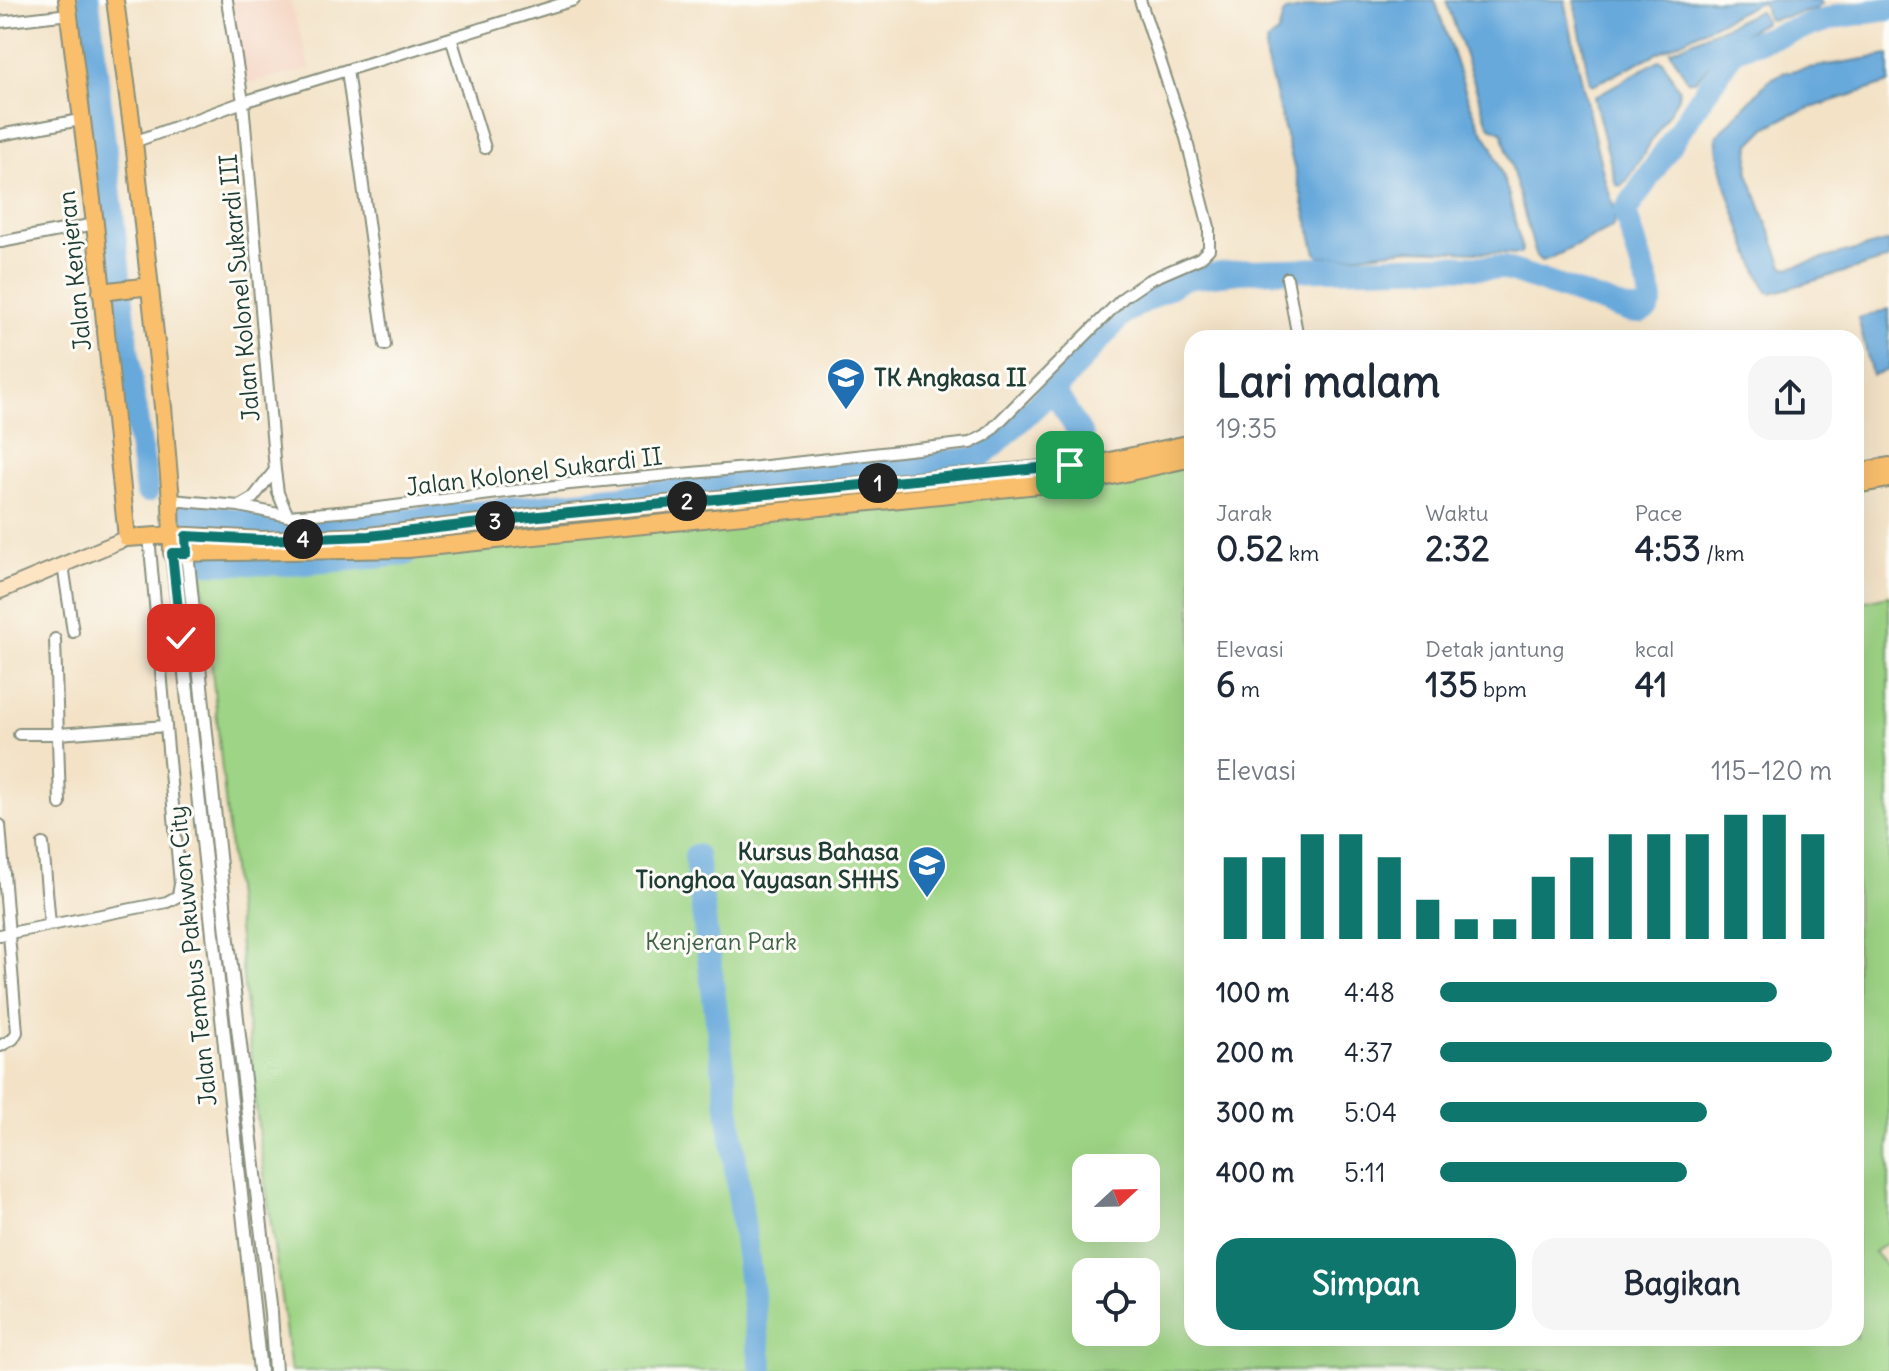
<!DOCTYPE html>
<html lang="id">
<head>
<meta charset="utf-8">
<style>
  :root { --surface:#fff; --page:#f6f6f7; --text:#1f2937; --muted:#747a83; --accent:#0f766e }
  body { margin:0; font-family:Delius,sans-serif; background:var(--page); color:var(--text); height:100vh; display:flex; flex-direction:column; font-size:30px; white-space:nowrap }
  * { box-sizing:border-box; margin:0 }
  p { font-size:26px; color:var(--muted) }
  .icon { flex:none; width:44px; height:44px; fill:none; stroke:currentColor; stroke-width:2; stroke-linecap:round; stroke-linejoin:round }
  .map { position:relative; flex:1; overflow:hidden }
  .sheet { position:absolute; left:1184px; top:330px; width:680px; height:1016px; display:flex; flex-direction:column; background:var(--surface); border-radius:24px; box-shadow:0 8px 32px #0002 }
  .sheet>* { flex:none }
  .needle { width:52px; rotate:68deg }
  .controls { position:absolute; left:1072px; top:1154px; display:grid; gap:16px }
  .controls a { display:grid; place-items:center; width:88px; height:88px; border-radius:16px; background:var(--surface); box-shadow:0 8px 32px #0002; font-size:40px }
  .pin { position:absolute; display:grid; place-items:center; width:68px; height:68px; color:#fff; margin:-34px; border-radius:16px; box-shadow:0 4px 12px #0006 }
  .km { position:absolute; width:40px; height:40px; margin:-20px; border-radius:50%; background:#222; color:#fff; font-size:22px; line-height:40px; text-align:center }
  .round { display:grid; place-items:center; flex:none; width:84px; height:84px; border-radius:24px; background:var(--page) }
  .head { display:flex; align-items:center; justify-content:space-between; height:136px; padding:0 32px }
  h1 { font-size:44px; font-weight:700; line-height:60px }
  .figures { display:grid; grid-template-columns:repeat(3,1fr); gap:12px; height:136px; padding:8px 32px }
  .figures div { display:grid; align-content:center }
  .figures b { font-size:34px; font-weight:700 }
  .figures small { font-size:22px; font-weight:400 }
  .figures p { font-size:22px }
  .chart { height:224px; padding:16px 32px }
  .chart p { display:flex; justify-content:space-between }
  .chart svg { width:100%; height:144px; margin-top:8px; stroke:var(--accent); stroke-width:6 }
  .primary-button { display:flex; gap:16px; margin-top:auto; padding:16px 32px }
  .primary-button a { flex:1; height:92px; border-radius:24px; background:var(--accent); color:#fff; font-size:32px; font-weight:700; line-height:92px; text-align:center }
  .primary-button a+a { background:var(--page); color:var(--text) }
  ul { padding:0 32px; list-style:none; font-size:26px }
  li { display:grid; grid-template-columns:128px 96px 1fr; align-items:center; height:60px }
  li i { height:20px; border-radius:10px; background:var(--accent) }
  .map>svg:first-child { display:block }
  .built { fill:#f4d3c0 }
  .green { fill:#9ed485; stroke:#5e885c; stroke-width:2; fill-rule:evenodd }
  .water { fill:#67a9db; stroke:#437388; stroke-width:2 }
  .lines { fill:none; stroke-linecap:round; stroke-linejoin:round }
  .river { stroke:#67a9db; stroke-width:24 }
  .minor-casing { stroke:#89907d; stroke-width:14 }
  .tertiary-casing { stroke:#89907d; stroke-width:16 }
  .secondary-casing { stroke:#89907d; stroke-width:18 }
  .primary-casing { stroke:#89907d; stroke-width:20 }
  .minor { stroke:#fff; stroke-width:10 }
  .tertiary { stroke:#fff; stroke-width:12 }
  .secondary { stroke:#fde5c4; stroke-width:14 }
  .primary { stroke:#f9bf6c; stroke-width:16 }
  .route-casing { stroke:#fff; stroke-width:16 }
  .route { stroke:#0f766e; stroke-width:10 }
  .labels { text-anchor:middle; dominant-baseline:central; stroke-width:6; stroke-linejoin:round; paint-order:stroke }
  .street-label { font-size:24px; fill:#1f3d34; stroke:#fdfcf7 }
  .poi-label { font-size:24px; font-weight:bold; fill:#1f3d34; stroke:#fdfcf7; text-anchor:start }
  .park-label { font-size:24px; fill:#3f6348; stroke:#fdfcf7 }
</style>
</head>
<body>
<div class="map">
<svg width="1889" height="1371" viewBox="0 0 1889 1371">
  <rect width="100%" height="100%" fill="#fdfcf7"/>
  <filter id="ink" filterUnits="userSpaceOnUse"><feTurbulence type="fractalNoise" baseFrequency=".0125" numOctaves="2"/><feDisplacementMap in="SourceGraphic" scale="16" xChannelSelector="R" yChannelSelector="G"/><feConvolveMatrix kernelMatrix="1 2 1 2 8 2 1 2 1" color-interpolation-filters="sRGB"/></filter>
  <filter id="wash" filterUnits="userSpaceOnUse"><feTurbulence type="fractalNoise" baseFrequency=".006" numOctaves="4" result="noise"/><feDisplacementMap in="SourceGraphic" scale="32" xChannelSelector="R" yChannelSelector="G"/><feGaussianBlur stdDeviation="1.8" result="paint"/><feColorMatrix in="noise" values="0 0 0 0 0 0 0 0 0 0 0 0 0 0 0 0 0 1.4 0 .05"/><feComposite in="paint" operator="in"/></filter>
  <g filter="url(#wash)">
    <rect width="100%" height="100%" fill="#f3e2c6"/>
    <path class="built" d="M 232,0 L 290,0 L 311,69 L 244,84 Z"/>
    <path class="green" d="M 1192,458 L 1192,1338 L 1856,1338 L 1856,603 L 1889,596 L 1889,1242 L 1874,1252 L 1886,1266 L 1889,1265 L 1889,1371 L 291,1371 L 259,1136 L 200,552 L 295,551 L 1169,464 ZM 1086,1168 L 1146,1168 L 1146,1228 L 1086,1228 ZM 1086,1272 L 1146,1272 L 1146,1332 L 1086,1332 Z"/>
    <path class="water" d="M 1344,0 L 1435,0 L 1468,99 L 1480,127 L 1492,146 L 1508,192 L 1522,250 L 1520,254 L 1410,249 L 1343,257 L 1321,257 L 1316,253 L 1266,58 C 1265,44 1266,41 1278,33 L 1283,15 L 1286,12 Z
      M 1446,0 L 1565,0 C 1577,61 1590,121 1605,181 C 1610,199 1620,210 1612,228 L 1551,258 L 1541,261 L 1536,256 L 1502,132 L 1490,127 L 1487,121 Z
      M 1574,0 L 1820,0 L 1822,4 L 1815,10 L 1770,20 L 1767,18 L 1764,4 L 1758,3 L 1593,85 L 1590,83 Z
      M 1759,11 L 1765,22 C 1733,38 1719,54 1695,81 L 1688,81 L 1670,51 Z
      M 1889,55 L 1889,83 L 1792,114 L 1767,127 L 1750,144 L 1748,173 L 1783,266 L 1788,268 L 1889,241 L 1889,259 L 1772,293 L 1768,292 C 1754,268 1713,161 1717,136 L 1769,80 L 1785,72 Z
      M 1659,60 L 1663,61 L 1679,90 L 1678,98 L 1627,181 L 1621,186 L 1616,185 L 1594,97 Z
      M 1889,309 L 1889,370 L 1872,375 L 1858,318 Z"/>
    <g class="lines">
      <path class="river" d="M 88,0 L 132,391 L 147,491
        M 1053,389 L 1082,437 L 1086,481
        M 186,513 L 286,527 L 392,522 L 980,458 L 1064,379 L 1123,313 L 1184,278 L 1249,271 L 1438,266 L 1504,268 L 1629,311 L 1640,312 L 1648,308 L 1651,301 L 1649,288 L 1625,212 L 1734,49 L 1839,16 L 1889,9
        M 204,562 L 292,564 L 405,554
        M 696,856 L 762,1371"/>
    </g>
  </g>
  <g filter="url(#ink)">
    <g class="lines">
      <defs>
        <path id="minor" d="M 227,0 L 243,102 L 275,470 L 278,493 L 288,516
          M 0,22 L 69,14
          M 451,38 L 485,148
          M 347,70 L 385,345
          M 0,135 L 80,120
          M 134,142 L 243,102 L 574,0
          M 1,242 L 95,224
          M 1287,278 L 1298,338
          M 171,500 L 239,506 L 288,516 L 363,510 L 570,484 L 758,467 L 970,443 L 986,435 L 1124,297 L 1149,280 L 1200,258 L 1209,249 L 1209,227 L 1186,138 L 1140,0
          M 239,506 L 253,498 L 275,470
          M 63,565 L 73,632
          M 55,639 L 60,804
          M 19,734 L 58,734 L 166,726
          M 0,825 L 17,1032 L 13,1039 L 0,1046
          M 43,844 L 50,925
          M 0,935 L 167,902 L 178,896 L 180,884 L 149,536"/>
        <path id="tertiary" d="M 172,553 L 260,1371
          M 187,553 L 227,932 L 271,1313 L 275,1371"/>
        <path id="secondary" d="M 0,591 L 127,538"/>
        <path id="primary" d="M 67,0 L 95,224 L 127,538 L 171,535 L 262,540 L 369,536 L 539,516 L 1096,464 L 1192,443
          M 115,0 L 134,142 L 163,407 L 171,500 L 172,553 L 408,549 L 1098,479 L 1192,458
          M 101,292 L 150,286
          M 1856,472 L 1889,466
          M 1856,485 L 1889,479"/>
      </defs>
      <use href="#minor" class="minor-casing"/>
      <use href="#tertiary" class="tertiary-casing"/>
      <use href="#secondary" class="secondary-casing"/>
      <use href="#primary" class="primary-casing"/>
      <use href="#minor" class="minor"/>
      <use href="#tertiary" class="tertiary"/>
      <use href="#secondary" class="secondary"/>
      <use href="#primary" class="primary"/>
    </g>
  </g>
  <g class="lines" filter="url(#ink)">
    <defs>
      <path id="route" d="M 181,638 L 172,553 L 187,553 L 186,536 L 262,540 L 369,536 L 539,516 L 1070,465"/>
    </defs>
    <use href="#route" class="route-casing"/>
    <use href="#route" class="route"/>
  </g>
  <defs>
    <symbol id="school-pin" viewBox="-11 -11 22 30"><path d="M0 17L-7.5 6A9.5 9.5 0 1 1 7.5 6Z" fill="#1f6fb2" stroke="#fdfcf7"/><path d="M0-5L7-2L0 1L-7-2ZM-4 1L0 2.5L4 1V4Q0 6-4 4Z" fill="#fff"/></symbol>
    <symbol id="university-pin" viewBox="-11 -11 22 30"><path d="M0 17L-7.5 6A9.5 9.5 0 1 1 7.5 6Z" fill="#1f6fb2" stroke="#fdfcf7"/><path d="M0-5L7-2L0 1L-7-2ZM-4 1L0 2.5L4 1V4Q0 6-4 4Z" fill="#fff"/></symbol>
  </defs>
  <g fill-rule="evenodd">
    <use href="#school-pin" x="824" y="355" width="44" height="60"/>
    <use href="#university-pin" x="905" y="843" width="44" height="60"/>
  </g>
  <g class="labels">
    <g class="street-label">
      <text transform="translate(74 271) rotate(-96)">Jalan Kenjeran</text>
      <text transform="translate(239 288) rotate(-95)">Jalan Kolonel Sukardi III</text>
      <text transform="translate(534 471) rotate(-7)">Jalan Kolonel Sukardi II</text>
      <text transform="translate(192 956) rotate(-96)">Jalan Tembus Pakuwon City</text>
    </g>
    <g class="poi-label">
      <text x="874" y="377">TK Angkasa II</text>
      <text x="899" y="851" text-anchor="end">Kursus Bahasa<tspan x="899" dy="28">Tionghoa Yayasan SHHS</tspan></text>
    </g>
    <g class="park-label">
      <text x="721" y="941">Kenjeran Park</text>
    </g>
  </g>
</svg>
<div class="controls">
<a><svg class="needle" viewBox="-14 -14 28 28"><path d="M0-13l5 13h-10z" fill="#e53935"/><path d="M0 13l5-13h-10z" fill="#747a83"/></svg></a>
<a><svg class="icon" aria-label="locate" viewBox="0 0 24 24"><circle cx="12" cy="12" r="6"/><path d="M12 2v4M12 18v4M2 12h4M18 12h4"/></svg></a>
</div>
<div class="pin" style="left:1070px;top:465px;background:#1e9e55"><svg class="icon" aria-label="arrive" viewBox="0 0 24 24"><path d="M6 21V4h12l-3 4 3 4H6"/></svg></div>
<div class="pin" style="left:181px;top:638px;background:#d93025"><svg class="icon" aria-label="check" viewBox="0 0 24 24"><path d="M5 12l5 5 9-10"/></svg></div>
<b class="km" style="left:878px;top:483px">1</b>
<b class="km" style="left:687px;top:501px">2</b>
<b class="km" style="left:495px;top:521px">3</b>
<b class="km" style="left:303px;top:539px">4</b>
<section class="sheet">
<div class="head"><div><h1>Lari malam</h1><p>19:35</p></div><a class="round"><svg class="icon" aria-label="share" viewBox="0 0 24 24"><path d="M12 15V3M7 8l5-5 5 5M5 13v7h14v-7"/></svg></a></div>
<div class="figures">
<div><p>Jarak</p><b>0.52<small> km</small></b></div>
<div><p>Waktu</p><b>2:32</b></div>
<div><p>Pace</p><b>4:53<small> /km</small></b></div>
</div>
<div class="figures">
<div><p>Elevasi</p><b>6<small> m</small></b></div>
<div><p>Detak jantung</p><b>135<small> bpm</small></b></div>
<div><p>kcal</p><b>41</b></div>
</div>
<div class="chart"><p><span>Elevasi</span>115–120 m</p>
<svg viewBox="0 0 160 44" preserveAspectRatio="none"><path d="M5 44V19M15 44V19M25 44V12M35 44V12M45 44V19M55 44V32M65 44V38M75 44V38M85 44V25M95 44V19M105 44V12M115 44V12M125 44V12M135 44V6M145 44V6M155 44V12"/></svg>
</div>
<ul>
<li><b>100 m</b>4:48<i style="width:86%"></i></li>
<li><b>200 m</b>4:37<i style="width:100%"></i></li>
<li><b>300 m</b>5:04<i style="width:68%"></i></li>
<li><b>400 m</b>5:11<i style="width:63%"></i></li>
</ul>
<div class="primary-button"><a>Simpan</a><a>Bagikan</a></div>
</section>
</div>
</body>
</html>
